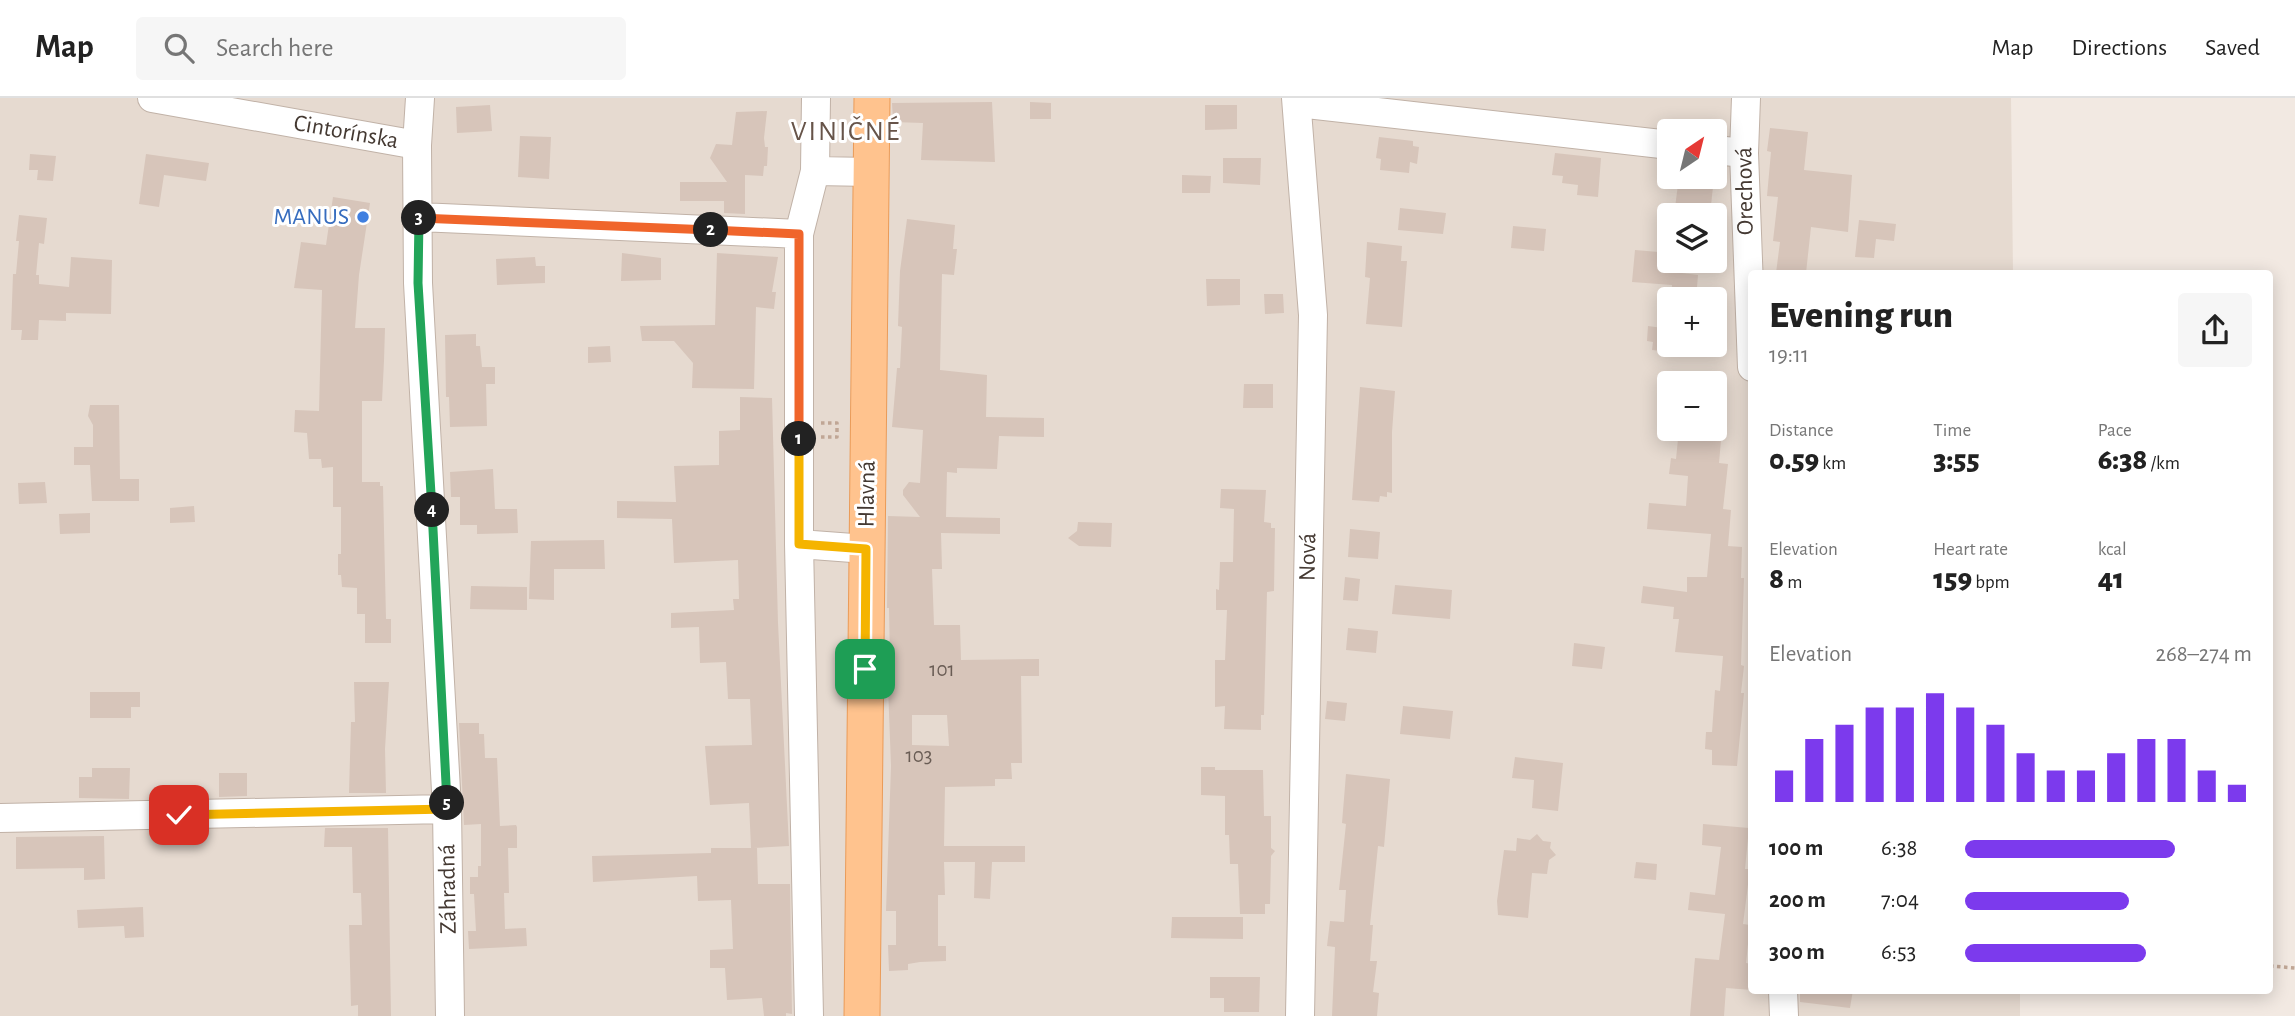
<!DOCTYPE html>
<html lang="en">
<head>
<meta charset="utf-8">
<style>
  :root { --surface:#fff; --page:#f6f6f6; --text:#222; --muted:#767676; --line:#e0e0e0; --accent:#7c3aed }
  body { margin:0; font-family:"Alegreya Sans",sans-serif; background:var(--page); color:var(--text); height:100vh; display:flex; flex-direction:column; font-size:26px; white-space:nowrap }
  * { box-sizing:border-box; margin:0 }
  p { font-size:23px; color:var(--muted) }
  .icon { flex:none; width:38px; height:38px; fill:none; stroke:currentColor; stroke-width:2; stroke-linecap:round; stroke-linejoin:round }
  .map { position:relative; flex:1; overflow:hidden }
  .sheet { position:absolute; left:1748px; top:172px; width:525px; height:724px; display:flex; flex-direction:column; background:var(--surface); border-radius:7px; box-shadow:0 4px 18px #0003 }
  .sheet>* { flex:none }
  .needle { width:46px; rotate:35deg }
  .buttons { position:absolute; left:1657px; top:21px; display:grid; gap:14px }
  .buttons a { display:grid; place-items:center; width:70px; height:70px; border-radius:7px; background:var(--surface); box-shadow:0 4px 18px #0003; font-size:35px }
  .pin { position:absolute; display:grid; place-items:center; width:60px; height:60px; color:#fff; margin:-30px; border-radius:14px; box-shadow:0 4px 10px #0006 }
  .km { position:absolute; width:35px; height:35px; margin:-18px; border-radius:50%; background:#222; color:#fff; font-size:19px; line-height:35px; text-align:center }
  .round { display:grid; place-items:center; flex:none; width:74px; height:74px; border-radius:7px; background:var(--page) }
  .overview { display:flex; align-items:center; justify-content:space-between; height:119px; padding:0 21px }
  h1 { font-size:38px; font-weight:800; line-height:52px }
  .figures { display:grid; grid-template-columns:repeat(3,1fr); gap:10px; height:119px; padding:7px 21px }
  .figures div { display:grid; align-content:center }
  .figures b { font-size:30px; font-weight:800 }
  .figures small { font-size:19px; font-weight:400 }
  .figures p { font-size:19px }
  .chart { height:196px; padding:14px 21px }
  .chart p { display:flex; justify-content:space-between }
  .chart svg { width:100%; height:126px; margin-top:7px; stroke:var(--accent); stroke-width:6 }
  ul { padding:0 21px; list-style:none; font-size:23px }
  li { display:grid; grid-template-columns:112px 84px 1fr; align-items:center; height:52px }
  li i { height:18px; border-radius:9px; background:var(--accent) }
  header { display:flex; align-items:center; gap:42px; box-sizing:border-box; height:98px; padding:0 35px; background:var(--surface); border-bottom:2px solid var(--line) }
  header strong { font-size:33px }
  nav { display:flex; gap:38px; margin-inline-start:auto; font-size:24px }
  .search { width:490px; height:63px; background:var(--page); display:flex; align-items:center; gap:18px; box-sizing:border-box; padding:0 24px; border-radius:7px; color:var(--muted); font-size:26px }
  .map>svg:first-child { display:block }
  .residential { fill:#e6dad0; fill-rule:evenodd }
  .building { fill:#d7c5ba; fill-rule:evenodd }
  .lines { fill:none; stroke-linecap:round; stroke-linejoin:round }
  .minor-casing { stroke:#c1b2a7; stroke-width:30 }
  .major-casing { stroke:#ea9b58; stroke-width:37 }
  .path { stroke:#c0a695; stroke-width:3.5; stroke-dasharray:3.5 3.5; stroke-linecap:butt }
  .minor { stroke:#fff; stroke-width:28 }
  .major { stroke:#ffc38e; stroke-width:35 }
  .split-1-casing { stroke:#fff; stroke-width:14 }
  .split-2-casing { stroke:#fff; stroke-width:14 }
  .split-3-casing { stroke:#fff; stroke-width:14 }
  .split-4-casing { stroke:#fff; stroke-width:14 }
  .split-5-casing { stroke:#fff; stroke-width:14 }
  .split-6-casing { stroke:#fff; stroke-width:14 }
  .split-1 { stroke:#f5b400; stroke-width:9 }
  .split-2 { stroke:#f0652b; stroke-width:9 }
  .split-3 { stroke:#f0652b; stroke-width:9 }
  .split-4 { stroke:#22a559; stroke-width:9 }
  .split-5 { stroke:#22a559; stroke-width:9 }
  .split-6 { stroke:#f5b400; stroke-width:9 }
  .shop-dot { fill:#3f7fe0; stroke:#fff; stroke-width:2.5 }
  .labels { text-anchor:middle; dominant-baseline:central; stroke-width:6; stroke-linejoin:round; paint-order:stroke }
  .number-label { font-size:21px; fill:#695c54 }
  .street-label { font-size:24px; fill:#443932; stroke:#fff }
  .shop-label { font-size:24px; fill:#366cbe; stroke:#fff; text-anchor:end }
  .quarter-label { font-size:28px; letter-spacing:2px; fill:#675449; stroke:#fff }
</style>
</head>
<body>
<header>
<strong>Map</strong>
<div class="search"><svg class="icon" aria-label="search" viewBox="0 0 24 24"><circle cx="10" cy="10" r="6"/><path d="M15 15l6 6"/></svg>Search here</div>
<nav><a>Map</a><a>Directions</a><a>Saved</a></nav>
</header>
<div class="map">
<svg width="2295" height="918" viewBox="0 0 2295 918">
  <rect width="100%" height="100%" fill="#f2e9e2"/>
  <path class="residential" d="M 0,0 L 2011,0 L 2013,175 L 1752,175 L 1752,892 L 2020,893 L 2020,918 L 0,918 ZM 1670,33 L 1715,33 L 1715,79 L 1670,79 ZM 1670,117 L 1715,117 L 1715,163 L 1670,163 ZM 1670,201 L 1715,201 L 1715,247 L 1670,247 ZM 1670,285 L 1715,285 L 1715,331 L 1670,331 Z"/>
  <path class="building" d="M 992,4 L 995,64 L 921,62 L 923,25 L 893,24 L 892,5 Z
    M 1030,4 L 1051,5 L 1051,21 L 1030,21 Z
    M 490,7 L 492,33 L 457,35 L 456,9 Z
    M 1205,7 L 1237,7 L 1237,31 L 1205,32 Z
    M 767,13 L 764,40 L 765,49 L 768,49 L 767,68 L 764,68 L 763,78 L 745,77 L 745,116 L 724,115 L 724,103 L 680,103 L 680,84 L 727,84 L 710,60 L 716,46 L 732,47 L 736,14 Z
    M 1770,30 L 1808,34 L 1804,72 L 1852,77 L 1848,134 L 1811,129 L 1806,175 L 1776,175 L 1780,144 L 1773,143 L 1778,99 L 1767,98 L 1771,54 L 1767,53 Z
    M 520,38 L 551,39 L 549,81 L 518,79 Z
    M 1379,39 L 1413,43 L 1413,48 L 1419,49 L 1417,66 L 1410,64 L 1409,75 L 1380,72 L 1381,61 L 1376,60 Z
    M 1555,55 L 1601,60 L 1598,99 L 1577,97 L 1578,87 L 1562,85 L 1563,78 L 1552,77 Z
    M 30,56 L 56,58 L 53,83 L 37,82 L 38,72 L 29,72 Z
    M 146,56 L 209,65 L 206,83 L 164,77 L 159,109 L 139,106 Z
    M 1223,60 L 1261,60 L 1260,87 L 1223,85 Z
    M 1182,77 L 1211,78 L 1210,95 L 1182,95 Z
    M 1679,79 L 1714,79 L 1710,117 L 1674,117 Z
    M 333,99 L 370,105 L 359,177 L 355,230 L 385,230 L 384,263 L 382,303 L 362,303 L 362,384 L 380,384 L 380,388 L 383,388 L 386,521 L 391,521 L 391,545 L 365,545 L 365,516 L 357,516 L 357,490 L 342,489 L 341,477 L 338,477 L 338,456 L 341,456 L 341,409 L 333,409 L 333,369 L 322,370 L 321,361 L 309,361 L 307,335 L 294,334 L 295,312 L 319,313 L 322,192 L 294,190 L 301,144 L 326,147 Z
    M 1400,110 L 1446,115 L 1443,136 L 1398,132 Z
    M 19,117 L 47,120 L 44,146 L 39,145 L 36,177 L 39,177 L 39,186 L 69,189 L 71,159 L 112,162 L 111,216 L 66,215 L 66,223 L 39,222 L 38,242 L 21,242 L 22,232 L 11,232 L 13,176 L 16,176 L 19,143 L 16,143 Z
    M 907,121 L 955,127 L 953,151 L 957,151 L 954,177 L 942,176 L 940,272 L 987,277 L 986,319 L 1044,320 L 1044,339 L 999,338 L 997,371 L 957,370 L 957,375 L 947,374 L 946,419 L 1000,420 L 1000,436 L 941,435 L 942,471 L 932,471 L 934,527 L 960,527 L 961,562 L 1039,561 L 1039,578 L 1021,578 L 1022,665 L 1011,665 L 1012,681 L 995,681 L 995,688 L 945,689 L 944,748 L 1025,748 L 1025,764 L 992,764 L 990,801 L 974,800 L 975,764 L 944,764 L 945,797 L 938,797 L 938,848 L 946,848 L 946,863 L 920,864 L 908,866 L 908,872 L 889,873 L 888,847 L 896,847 L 896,813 L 886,813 L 891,668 L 887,562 L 890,562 L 889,510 L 887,510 L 888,418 L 920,419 L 903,397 L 903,392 L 909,384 L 920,385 L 923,332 L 892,329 L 897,270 L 900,270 L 902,229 L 898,228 L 900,173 ZM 912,617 L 947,617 L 949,648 L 912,647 Z
    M 1859,122 L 1896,126 L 1894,143 L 1876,141 L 1874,160 L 1855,159 Z
    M 1513,128 L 1546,131 L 1544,153 L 1511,150 Z
    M 1367,144 L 1402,148 L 1401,163 L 1407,163 L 1402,229 L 1366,226 L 1370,180 L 1365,179 Z
    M 1635,152 L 1670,155 L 1670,168 L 1674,169 L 1674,174 L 1698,177 L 1696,201 L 1671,201 L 1672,187 L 1632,184 Z
    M 622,155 L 661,160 L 661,182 L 621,183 Z
    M 717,155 L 778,159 L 772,194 L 776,194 L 774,211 L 756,209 L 754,291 L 692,290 L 693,265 L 674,243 L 642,243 L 640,228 L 715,227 Z
    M 535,159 L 536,168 L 545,168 L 545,185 L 497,187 L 496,161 Z
    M 1206,181 L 1240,181 L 1240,207 L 1207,208 Z
    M 1264,196 L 1283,196 L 1284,215 L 1265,216 Z
    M 1648,228 L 1670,231 L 1670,254 L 1652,252 L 1653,244 L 1647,243 Z
    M 476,236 L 476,248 L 480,248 L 482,269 L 495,269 L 495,286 L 486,286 L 487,328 L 450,329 L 449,299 L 446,299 L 445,237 Z
    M 610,248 L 611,264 L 588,265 L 588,249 Z
    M 1244,286 L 1273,286 L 1273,310 L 1243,310 Z
    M 1360,289 L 1395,293 L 1392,334 L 1392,395 L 1387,394 L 1387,399 L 1380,398 L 1379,404 L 1352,402 Z
    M 740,299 L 772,300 L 778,525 L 789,748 L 753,750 L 757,750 L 758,786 L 790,786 L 792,916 L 786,915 L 786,918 L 764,918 L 762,900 L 727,902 L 725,870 L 710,870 L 710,852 L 733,851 L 731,802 L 698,803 L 697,778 L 593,784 L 592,758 L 711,755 L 711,750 L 751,750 L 749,705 L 710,707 L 705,648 L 752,647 L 750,601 L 728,601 L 726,564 L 700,565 L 699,529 L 671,530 L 671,515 L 734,512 L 733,501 L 739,501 L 738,462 L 674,465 L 672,421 L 617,420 L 617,403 L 676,404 L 674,368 L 719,367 L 719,333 L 740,332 Z
    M 90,307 L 119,307 L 120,381 L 139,381 L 139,403 L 92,403 L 90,367 L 74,367 L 74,349 L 93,349 L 93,327 L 88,318 Z
    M 1679,331 L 1722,331 L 1719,365 L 1728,366 L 1723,411 L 1731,412 L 1728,448 L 1742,449 L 1741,480 L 1744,480 L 1741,567 L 1744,568 L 1741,595 L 1744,595 L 1737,668 L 1712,667 L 1712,652 L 1705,651 L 1706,634 L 1712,634 L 1715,592 L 1720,593 L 1723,558 L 1675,554 L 1679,521 L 1673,521 L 1674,509 L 1641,505 L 1643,488 L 1687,494 L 1687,479 L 1707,479 L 1711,436 L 1647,431 L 1649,405 L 1686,408 L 1688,378 L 1669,376 L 1671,360 L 1676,361 Z
    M 493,371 L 495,411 L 517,411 L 518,435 L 477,436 L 477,427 L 460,427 L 460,399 L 451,399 L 450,374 Z
    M 45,384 L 47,405 L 19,406 L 18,385 Z
    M 1221,391 L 1266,392 L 1264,424 L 1271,425 L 1271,430 L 1275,430 L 1274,493 L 1267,494 L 1264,617 L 1261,617 L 1261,632 L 1224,631 L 1225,608 L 1215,609 L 1215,562 L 1225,562 L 1227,512 L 1216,512 L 1216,491 L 1219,492 L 1220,464 L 1233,464 L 1234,411 L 1220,410 Z
    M 194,408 L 195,424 L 170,425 L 170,410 Z
    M 90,415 L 90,435 L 60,436 L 59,416 Z
    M 1078,424 L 1112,425 L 1111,449 L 1079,448 L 1068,440 L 1077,433 Z
    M 1350,431 L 1380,434 L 1378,461 L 1348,459 Z
    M 604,442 L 605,471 L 554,471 L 554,502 L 529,501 L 531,443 Z
    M 1345,479 L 1360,481 L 1358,503 L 1343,502 Z
    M 1395,487 L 1452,492 L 1450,521 L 1392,516 Z
    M 471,488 L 527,489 L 527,512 L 470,511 Z
    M 1348,530 L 1378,533 L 1376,555 L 1346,552 Z
    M 1574,545 L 1605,549 L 1602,571 L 1572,568 Z
    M 354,584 L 389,584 L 385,651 L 386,695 L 349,695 L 351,624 L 355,624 Z
    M 90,594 L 140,594 L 140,609 L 131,609 L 131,620 L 90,620 Z
    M 1327,603 L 1347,605 L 1345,623 L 1325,621 Z
    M 1403,608 L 1453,613 L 1450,641 L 1400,636 Z
    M 459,625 L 479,625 L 479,636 L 484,636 L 485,660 L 497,660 L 500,728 L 516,727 L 517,729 L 517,750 L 508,750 L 509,795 L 504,795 L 505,831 L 526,830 L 527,848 L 469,851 L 468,833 L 476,833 L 474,796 L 470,796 L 470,779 L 478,779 L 478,768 L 481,768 L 481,726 L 464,727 Z
    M 1515,659 L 1563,665 L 1558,713 L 1532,710 L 1534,682 L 1512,680 Z
    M 1201,669 L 1215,669 L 1215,672 L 1263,672 L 1264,718 L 1271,718 L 1271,750 L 1275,753 L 1271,758 L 1270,806 L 1265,806 L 1265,816 L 1240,816 L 1238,766 L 1230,766 L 1229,737 L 1225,737 L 1225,698 L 1201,697 Z
    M 92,670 L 130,670 L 129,701 L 79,700 L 79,679 L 92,679 Z
    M 219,675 L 247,675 L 247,698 L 219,699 Z
    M 1346,676 L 1390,681 L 1384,749 L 1378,748 L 1370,827 L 1373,827 L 1370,863 L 1377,863 L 1373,894 L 1379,895 L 1377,918 L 1332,918 L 1335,849 L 1327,848 L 1330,823 L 1344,824 L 1346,792 L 1339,792 L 1346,726 L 1342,725 Z
    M 1703,726 L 1749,730 L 1745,771 L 1750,771 L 1743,826 L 1750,827 L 1746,865 L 1752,866 L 1752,892 L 1726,890 L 1724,918 L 1690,918 L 1695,860 L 1719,862 L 1725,816 L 1688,812 L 1690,794 L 1715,797 L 1721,749 L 1702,747 Z
    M 325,730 L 388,730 L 391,918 L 358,918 L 358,907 L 351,908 L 349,827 L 362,827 L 361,795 L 353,795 L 352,749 L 324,749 Z
    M 1537,736 L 1543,743 L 1551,744 L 1550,750 L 1556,757 L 1549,762 L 1547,776 L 1532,775 L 1528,820 L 1498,817 L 1497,803 L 1504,752 L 1516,753 L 1517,740 L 1530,742 Z
    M 104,738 L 105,781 L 84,782 L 84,770 L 16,771 L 16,739 Z
    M 1636,764 L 1657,766 L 1656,782 L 1634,780 Z
    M 143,809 L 144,839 L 125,840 L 124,828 L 78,830 L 77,812 Z
    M 1172,819 L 1243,819 L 1243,841 L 1171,840 Z
    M 1210,879 L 1260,879 L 1259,914 L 1224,914 L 1224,900 L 1210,900 Z
    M 1800,892 L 1853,892 L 1850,910 L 1800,904 Z"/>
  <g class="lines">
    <defs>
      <path id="minor" d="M 152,0 L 417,47
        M 420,0 L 417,47 L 418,185 L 447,711 L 450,918
        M 1296,0 L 1313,217 L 1300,918
        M 1746,0 L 1744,55 L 1752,269
        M 1298,5 L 1670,47
        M 1715,52 L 1744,55
        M 815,73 L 871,74
        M 419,119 L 799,136
        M 799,446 L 866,451
        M 0,720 L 447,711
        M 1783,892 L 1784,918
        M 809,918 L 799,446 L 799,136 L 815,73 L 816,0"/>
      <path id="major" d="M 862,918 L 872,0"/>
    </defs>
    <use href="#minor" class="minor-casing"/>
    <use href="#major" class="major-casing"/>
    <path class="path" d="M 821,325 L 837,325 L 837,332 L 842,332
      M 821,339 L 837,339 L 837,332
      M 2270,868 L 2295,870"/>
    <use href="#minor" class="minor"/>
    <use href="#major" class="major"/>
  </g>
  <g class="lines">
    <defs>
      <path id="split-1" d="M 799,341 L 799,446 L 866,451 L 865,571"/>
      <path id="split-2" d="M 711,132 L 799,136 L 799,341"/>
      <path id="split-3" d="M 419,120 L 711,132"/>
      <path id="split-4" d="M 419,120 L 418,185 L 432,412"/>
      <path id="split-5" d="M 432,412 L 447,705"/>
      <path id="split-6" d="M 179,717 L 447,711 L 447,705"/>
    </defs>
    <use href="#split-1" class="split-1-casing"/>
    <use href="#split-2" class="split-2-casing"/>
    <use href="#split-3" class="split-3-casing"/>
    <use href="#split-4" class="split-4-casing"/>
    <use href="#split-5" class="split-5-casing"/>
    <use href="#split-6" class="split-6-casing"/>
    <use href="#split-1" class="split-1"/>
    <use href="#split-2" class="split-2"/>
    <use href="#split-3" class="split-3"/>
    <use href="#split-4" class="split-4"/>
    <use href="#split-5" class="split-5"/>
    <use href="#split-6" class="split-6"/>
  </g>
  <circle class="shop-dot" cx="363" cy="119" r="7"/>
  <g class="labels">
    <g class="number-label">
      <text x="942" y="571">101</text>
      <text x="919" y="657">103</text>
    </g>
    <g class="street-label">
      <text transform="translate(346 34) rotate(10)">Cintorínska</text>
      <text transform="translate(1745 93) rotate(-91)">Orechová</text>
      <text transform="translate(867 396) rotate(-89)">Hlavná</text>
      <text transform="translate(1308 459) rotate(-89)">Nová</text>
      <text transform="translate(448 791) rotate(-91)">Záhradná</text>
    </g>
    <g class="shop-label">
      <text x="349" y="119">MANUS</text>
    </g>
    <g class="quarter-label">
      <text x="846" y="34">VINIČNÉ</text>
    </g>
  </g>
</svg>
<div class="buttons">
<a><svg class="needle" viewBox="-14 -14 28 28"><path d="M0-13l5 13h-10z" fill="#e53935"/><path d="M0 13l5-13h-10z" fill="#767676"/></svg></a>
<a><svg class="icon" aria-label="layers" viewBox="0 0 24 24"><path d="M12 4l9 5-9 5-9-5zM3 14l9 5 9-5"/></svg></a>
<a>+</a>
<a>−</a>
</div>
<div class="pin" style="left:865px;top:571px;background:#1e9e55"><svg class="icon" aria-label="arrive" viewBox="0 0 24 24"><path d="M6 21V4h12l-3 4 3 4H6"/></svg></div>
<div class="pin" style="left:179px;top:717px;background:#d93025"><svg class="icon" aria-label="check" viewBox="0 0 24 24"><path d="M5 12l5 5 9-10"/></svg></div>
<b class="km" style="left:799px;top:341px">1</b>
<b class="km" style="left:711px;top:132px">2</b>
<b class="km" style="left:419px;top:120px">3</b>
<b class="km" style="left:432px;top:412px">4</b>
<b class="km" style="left:447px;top:705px">5</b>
<section class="sheet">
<div class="overview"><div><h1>Evening run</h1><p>19:11</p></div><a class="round"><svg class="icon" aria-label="share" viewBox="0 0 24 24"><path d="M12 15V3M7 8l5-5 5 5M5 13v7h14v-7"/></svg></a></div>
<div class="figures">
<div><p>Distance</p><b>0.59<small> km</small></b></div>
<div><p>Time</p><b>3:55</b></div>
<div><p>Pace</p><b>6:38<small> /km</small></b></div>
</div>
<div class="figures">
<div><p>Elevation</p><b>8<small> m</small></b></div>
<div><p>Heart rate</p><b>159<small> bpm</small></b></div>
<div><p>kcal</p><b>41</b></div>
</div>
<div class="chart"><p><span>Elevation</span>268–274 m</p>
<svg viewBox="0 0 160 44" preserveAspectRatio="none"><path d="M5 44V33M15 44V22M25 44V17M35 44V11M45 44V11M55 44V6M65 44V11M75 44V17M85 44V27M95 44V33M105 44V33M115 44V27M125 44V22M135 44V22M145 44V33M155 44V38"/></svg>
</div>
<ul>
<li><b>100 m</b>6:38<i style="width:73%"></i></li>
<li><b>200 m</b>7:04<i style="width:57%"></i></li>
<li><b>300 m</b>6:53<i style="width:63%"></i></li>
</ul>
</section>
</div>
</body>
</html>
